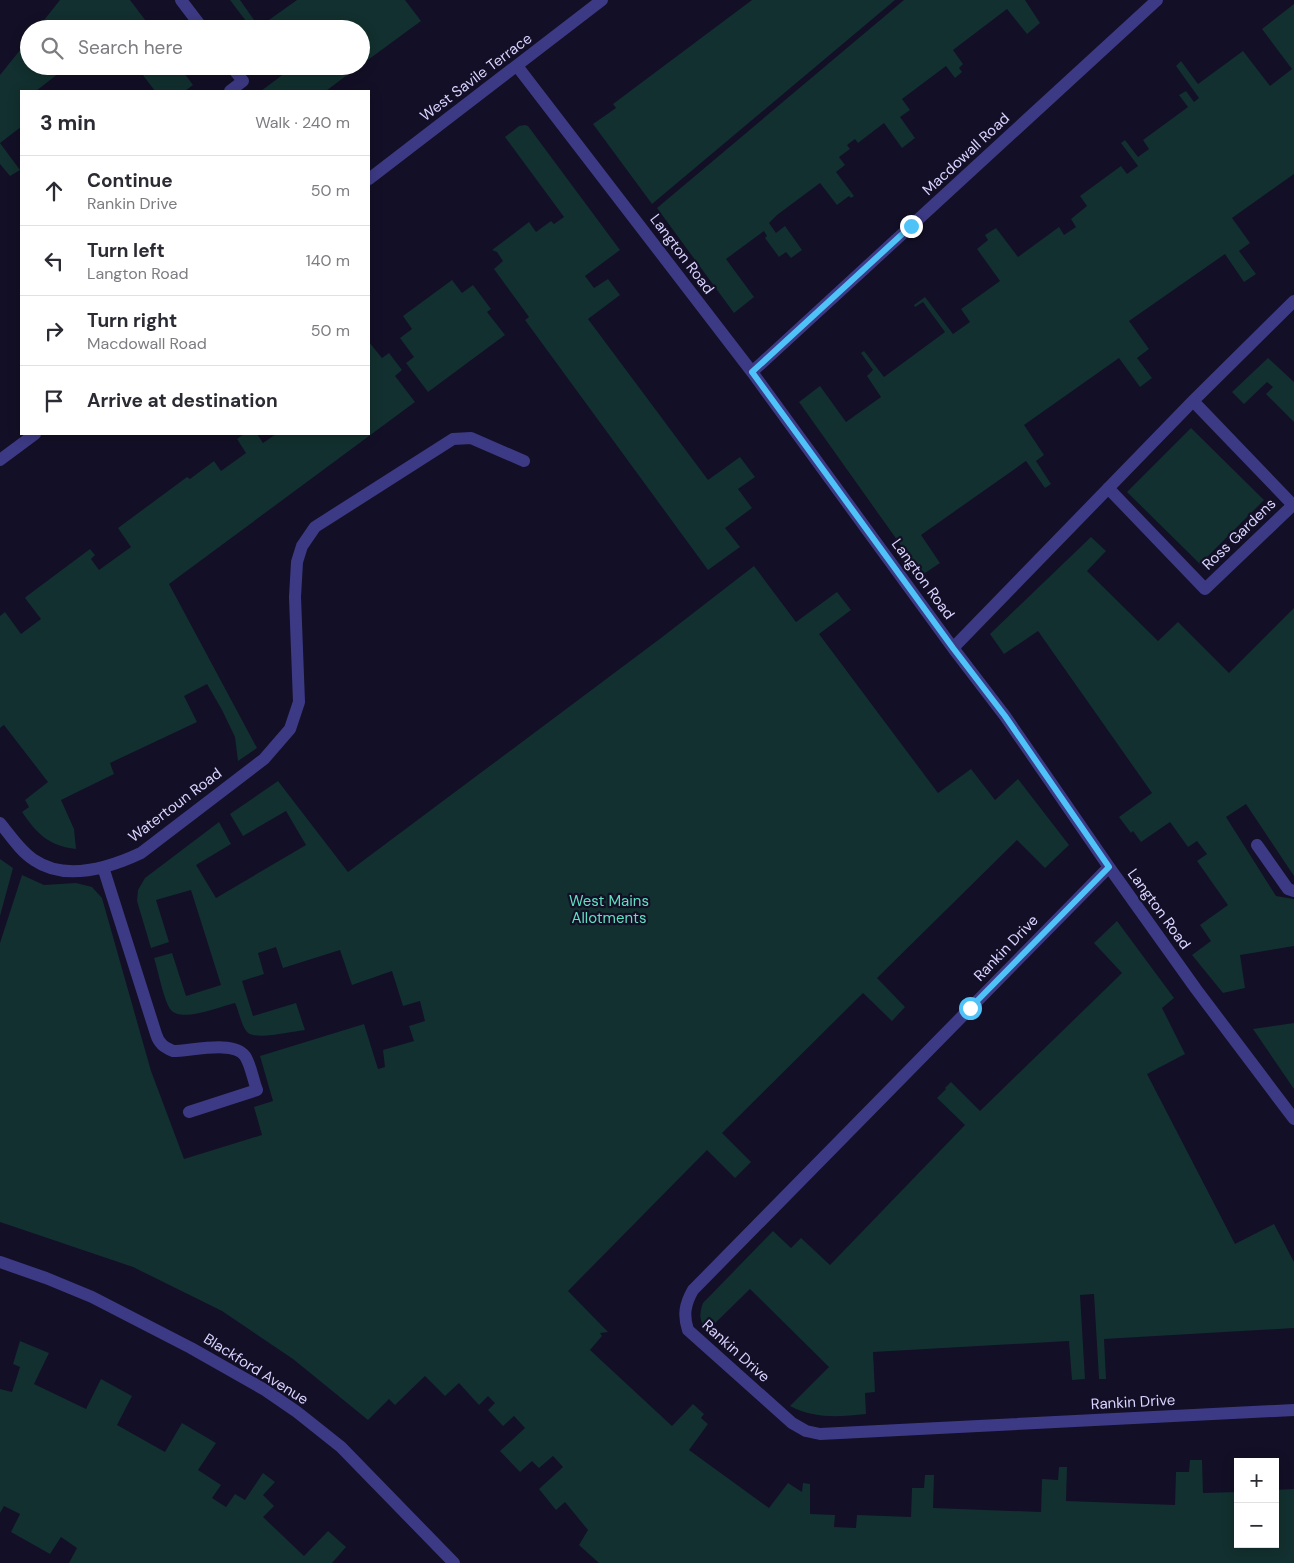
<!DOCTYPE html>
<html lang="en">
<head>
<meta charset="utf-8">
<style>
  body { margin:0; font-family:"DM Sans",sans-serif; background:#f2f2f3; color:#2b2b33 }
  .controls { position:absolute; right:15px; bottom:15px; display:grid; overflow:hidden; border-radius:0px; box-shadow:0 2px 12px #0003 }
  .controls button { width:45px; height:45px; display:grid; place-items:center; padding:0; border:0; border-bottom:1px solid #e1e1e2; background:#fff; color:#2b2b33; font:25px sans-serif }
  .stop { position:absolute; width:15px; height:15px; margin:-11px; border:4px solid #4fc3f7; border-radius:50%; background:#fff }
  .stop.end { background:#4fc3f7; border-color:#fff; box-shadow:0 1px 5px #0008 }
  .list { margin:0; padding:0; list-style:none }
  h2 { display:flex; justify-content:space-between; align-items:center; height:65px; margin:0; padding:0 20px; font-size:21px }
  h2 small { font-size:16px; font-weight:400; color:#7c7c81 }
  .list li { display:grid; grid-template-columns:32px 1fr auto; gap:15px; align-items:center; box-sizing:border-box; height:70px; padding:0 20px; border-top:1px solid #e1e1e2 }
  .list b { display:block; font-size:19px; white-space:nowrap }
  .list p { margin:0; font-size:16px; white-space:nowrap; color:#7c7c81 }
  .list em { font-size:16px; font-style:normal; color:#7c7c81 }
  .icon { flex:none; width:28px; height:28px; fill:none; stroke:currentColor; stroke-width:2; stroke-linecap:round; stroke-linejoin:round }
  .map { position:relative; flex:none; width:1294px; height:1563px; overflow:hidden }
  .search { position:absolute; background:#fff; box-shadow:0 2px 12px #0003; left:20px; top:20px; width:350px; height:55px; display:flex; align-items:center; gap:12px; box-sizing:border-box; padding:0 18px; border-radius:28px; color:#7c7c81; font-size:19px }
  .panel { position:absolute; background:#fff; box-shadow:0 2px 12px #0003; left:20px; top:90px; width:350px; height:345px; border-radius:0px }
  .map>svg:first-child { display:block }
  .green { fill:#12302f }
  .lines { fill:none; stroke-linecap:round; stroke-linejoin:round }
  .minor { stroke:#3d3a85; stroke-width:12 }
  .route { stroke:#4fc3f7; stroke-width:6 }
  .labels { text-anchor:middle; stroke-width:4.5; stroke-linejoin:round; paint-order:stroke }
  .street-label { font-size:15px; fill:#d9d4ff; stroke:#130f26 }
  .park-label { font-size:15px; fill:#5fe0c0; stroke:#130f26 }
</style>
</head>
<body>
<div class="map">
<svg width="1294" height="1563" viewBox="0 0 1294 1563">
  <rect width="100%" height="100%" fill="#130f26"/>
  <path class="green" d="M 60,0 L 130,0 L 152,29 L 37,29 Z
    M 230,0 L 240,0 L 259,27 L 297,0 L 405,0 L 421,21 L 361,65 L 361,29 L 252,29 Z
    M 752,0 L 895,0 L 652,204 L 593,124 L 616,108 L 613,104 Z
    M 904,0 L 1025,0 L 1040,23 L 1027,34 L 1007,9 L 953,50 L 963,64 L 959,68 L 962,72 L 955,78 L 946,66 L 902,99 L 910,110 L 900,117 L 915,138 L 902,148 L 884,123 L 858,143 L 855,139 L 847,145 L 850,149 L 839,157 L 845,165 L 836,172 L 854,196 L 851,198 L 849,196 L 837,205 L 820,183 L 777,215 L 769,223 L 776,233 L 785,226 L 802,250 L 791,258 L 786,252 L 779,257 L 765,238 L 767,236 L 764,231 L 726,259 L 754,297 L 734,313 L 657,208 Z
    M 1294,4 L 1294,174 L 1232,218 L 1250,243 L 1239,251 L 1256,274 L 1244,282 L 1225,254 L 1129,321 L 1149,349 L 1137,358 L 1152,378 L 1140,387 L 1119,358 L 1024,425 L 1044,455 L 1036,461 L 1051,484 L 1045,488 L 1026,461 L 921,535 L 940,563 L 922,575 L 799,402 L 820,386 L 846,422 L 881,397 L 867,376 L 873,370 L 861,353 L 864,351 L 884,377 L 945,332 L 923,302 L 915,307 L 914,305 L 925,297 L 953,334 L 970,322 L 961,309 L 1000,281 L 977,249 L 988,240 L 985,235 L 996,228 L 1018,257 L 1059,227 L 1064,235 L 1076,227 L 1071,219 L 1087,206 L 1080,196 L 1121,166 L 1127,174 L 1138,166 L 1121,143 L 1125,140 L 1138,157 L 1149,149 L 1143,140 L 1188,107 L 1179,95 L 1186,91 L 1194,102 L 1199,98 L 1176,66 L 1181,61 L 1198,84 L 1243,51 L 1270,86 L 1292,69 L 1262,29 Z
    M 29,39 L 29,66 L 68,66 L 36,91 L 21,91 L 21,127 L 0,143 L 20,170 L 10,176 L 0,164 L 0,75 Z
    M 136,66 L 179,66 L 193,85 L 185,91 L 155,91 Z
    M 280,66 L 359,66 L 326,91 L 261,91 L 285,73 Z
    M 525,125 L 528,126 L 620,250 L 585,276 L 594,288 L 608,279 L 620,295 L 588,319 L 708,480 L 740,457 L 755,477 L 738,489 L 752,508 L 725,528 L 740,547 L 708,570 L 525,320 L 529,317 L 494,269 L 503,261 L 497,252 L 492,250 L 529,222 L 536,232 L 551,221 L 554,224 L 564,217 L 505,137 L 519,126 Z
    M 452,280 L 462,293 L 473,285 L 491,309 L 487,312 L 505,335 L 428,392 L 406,363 L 414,357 L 400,338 L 412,329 L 403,316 Z
    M 369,342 L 382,358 L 389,353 L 402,370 L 395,376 L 415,402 L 169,584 L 257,748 L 238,761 L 235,737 L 222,710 L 207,684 L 184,696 L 197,722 L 110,763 L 114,774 L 61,800 L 74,829 L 76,849 C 49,846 37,834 22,812 L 29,807 L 25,800 L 48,782 L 4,725 L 0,728 L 0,616 L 5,612 L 21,634 L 41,619 L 25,598 L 27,596 L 90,549 L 95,555 L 91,559 L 99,570 L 131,547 L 118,528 L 187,477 L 190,479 L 214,461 L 221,471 L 246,453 L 237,439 L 244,434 L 257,434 L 263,443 L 276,434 L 369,434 Z
    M 1268,358 L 1294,382 L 1294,422 L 1266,394 L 1273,387 L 1267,382 L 1244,404 L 1232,392 Z
    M 1191,428 L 1264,500 L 1200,564 L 1127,492 Z
    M 1091,537 L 1106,551 L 1087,571 L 1158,641 L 1178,622 L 1229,673 L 1294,608 L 1294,876 L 1246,804 L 1226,817 L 1276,896 L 1294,899 L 1294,946 L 1240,955 L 1245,988 L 1223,993 L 1192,955 L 1211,941 L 1200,925 L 1228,905 L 1197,861 L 1207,854 L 1197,841 L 1188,847 L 1170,822 L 1141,842 L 1133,831 L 1131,833 L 1119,817 L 1152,793 L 1038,631 L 1004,654 L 990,634 Z
    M 754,566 L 796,622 L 837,592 L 851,610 L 819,634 L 938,793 L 971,769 L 995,800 L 1018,779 L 1069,845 L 1045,868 L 1017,840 L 877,978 L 905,1007 L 892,1021 L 863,993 L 722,1133 L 751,1162 L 735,1178 L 707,1150 L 568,1291 L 608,1332 L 600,1333 L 602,1336 L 590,1350 L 672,1426 L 693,1404 L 704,1414 L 701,1418 L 708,1424 L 689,1450 L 769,1508 L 788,1483 L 802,1492 L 803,1483 L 810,1484 L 810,1514 L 835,1515 L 834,1527 L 856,1528 L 857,1515 L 911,1517 L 912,1488 L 924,1488 L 925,1475 L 934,1475 L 933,1508 L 1041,1512 L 1042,1479 L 1058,1480 L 1059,1467 L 1067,1467 L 1066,1501 L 1175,1505 L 1176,1472 L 1189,1472 L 1190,1460 L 1202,1460 L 1203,1493 L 1238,1492 L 1238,1544 L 1275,1544 L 1275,1490 L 1294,1489 L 1294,1563 L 599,1563 L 579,1545 L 588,1530 L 565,1502 L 556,1510 L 539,1489 L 563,1467 L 553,1456 L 539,1468 L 532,1461 L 520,1472 L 500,1451 L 525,1428 L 514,1416 L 503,1426 L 488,1410 L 495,1403 L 488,1396 L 479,1405 L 459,1383 L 445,1396 L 425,1376 L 395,1405 L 389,1399 L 368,1420 L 293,1359 L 222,1311 L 133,1267 L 0,1222 L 0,943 L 22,875 L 44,885 L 76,883 L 92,887 L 102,898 L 151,1071 L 184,1159 L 262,1135 L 254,1107 L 273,1101 L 260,1056 L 364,1024 L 378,1069 L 385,1067 L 383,1050 L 414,1041 L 409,1026 L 425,1021 L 420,1001 L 403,1006 L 392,971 L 352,985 L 340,950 L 283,968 L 276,947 L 258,953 L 264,974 L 242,981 L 253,1016 L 296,1003 L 305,1030 C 294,1031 254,1041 247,1032 C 241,1025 239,1011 235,1003 C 221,1006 182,1023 171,1010 C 164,1002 158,970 154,958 L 172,953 L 186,996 L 221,985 L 191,890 L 156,900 L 169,942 L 151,948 L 137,901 L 138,890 L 145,878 L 219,822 L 231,844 L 196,865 L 216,898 L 306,845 L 286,811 L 243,836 L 230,814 L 278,781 L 348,872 L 661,638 Z
    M 0,859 L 13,868 L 0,916 Z
    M 1117,921 L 1174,998 L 1162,1008 L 1185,1054 L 1147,1074 L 1235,1244 L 1274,1224 L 1294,1262 L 1294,1328 L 1104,1339 L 1106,1379 L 1099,1379 L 1094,1294 L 1080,1295 L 1085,1379 L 1072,1380 L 1069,1341 L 873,1352 L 875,1392 L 865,1393 L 866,1414 C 839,1417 815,1419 790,1406 L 829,1367 L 750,1289 L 707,1331 C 699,1321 699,1314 703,1303 L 773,1231 L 791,1248 L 801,1238 L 830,1265 L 965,1125 L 937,1098 L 946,1089 L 945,1088 L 951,1082 L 980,1111 L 1122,973 L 1094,943 Z
    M 1294,1023 L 1294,1089 L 1253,1029 Z
    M 20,1341 L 49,1353 L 34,1384 L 86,1409 L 101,1379 L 132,1396 L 117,1425 L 165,1452 L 182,1423 L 216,1443 L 198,1470 L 221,1485 L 212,1498 L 226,1507 L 235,1494 L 245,1500 L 263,1473 L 275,1482 L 263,1495 L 274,1506 L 263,1517 L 304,1556 L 328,1531 L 346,1547 L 332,1563 L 69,1563 L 77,1548 L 61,1537 L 50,1554 L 11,1532 L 20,1514 L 4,1506 L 0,1513 L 0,1389 L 12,1392 L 20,1367 L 13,1364 Z"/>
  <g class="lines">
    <path class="minor" d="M 181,0 L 203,29
      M 517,66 L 752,372 L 953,648 L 1005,716 L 1109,867 L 1196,989 L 1294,1119
      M 230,91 L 243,81 L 231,66
      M 369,179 L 602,0
      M 752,372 L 1157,0
      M 0,460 L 35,434
      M 1108,488 L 1205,589 L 1293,505 L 1193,401
      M 953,648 L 1193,401 L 1294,301
      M 0,823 C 10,835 20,851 34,860 C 66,882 109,868 141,853 L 264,759 L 290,729 L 299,702 L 295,597 L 297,562 L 302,546 L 315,527 L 453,439 L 471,438 L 524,461
      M 1257,845 L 1288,889 L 1294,891
      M 103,867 L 156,1034 C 159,1044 164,1047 173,1051 C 191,1051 234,1040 245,1056 C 251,1065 253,1080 257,1090 L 189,1112
      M 1109,867 L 693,1290 C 685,1304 683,1315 688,1330 L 792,1423 L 806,1431 L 820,1434 L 1294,1410
      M 0,1262 L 46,1278 L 92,1297 L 191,1348 L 265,1390 L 297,1412 L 341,1447 L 454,1563"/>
  </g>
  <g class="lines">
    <path class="route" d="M 911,226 L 752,372 L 953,648 L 1005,716 L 1109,867 L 970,1008"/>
  </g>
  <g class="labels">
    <g class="street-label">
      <text transform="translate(476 77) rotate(-37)" y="5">West Savile Terrace</text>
      <text transform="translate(966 154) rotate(-43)" y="5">Macdowall Road</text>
      <text transform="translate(682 254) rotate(53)" y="5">Langton Road</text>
      <text transform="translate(1239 534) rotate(-44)" y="5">Ross Gardens</text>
      <text transform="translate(923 579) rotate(54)" y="5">Langton Road</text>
      <text transform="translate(175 805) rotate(-37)" y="5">Watertoun Road</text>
      <text transform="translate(1159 909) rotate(54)" y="5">Langton Road</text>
      <text transform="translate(1006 948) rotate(-46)" y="5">Rankin Drive</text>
      <text transform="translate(736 1351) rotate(42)" y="5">Rankin Drive</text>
      <text transform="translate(256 1369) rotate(32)" y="5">Blackford Avenue</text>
      <text transform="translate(1133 1402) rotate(-3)" y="5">Rankin Drive</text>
    </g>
    <g class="park-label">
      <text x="609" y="906">West Mains<tspan x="609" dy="17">Allotments</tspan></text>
    </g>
  </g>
</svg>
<div class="controls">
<button>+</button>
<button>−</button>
</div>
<div class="stop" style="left:970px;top:1008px"></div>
<div class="stop end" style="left:911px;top:226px"></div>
<div class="search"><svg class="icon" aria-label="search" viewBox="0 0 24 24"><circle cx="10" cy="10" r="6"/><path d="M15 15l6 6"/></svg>Search here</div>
<section class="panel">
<h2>3 min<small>Walk · 240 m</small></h2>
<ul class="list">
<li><svg class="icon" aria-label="ahead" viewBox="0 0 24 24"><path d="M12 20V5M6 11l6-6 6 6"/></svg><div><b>Continue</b><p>Rankin Drive</p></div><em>50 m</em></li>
<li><svg class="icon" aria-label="left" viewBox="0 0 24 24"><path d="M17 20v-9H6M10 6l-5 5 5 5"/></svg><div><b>Turn left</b><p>Langton Road</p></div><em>140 m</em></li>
<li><svg class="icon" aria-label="right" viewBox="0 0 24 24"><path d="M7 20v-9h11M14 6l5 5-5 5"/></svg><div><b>Turn right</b><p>Macdowall Road</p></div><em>50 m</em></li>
<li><svg class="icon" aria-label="arrive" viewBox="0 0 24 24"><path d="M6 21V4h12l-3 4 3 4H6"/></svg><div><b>Arrive at destination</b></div></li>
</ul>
</section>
</div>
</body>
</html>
